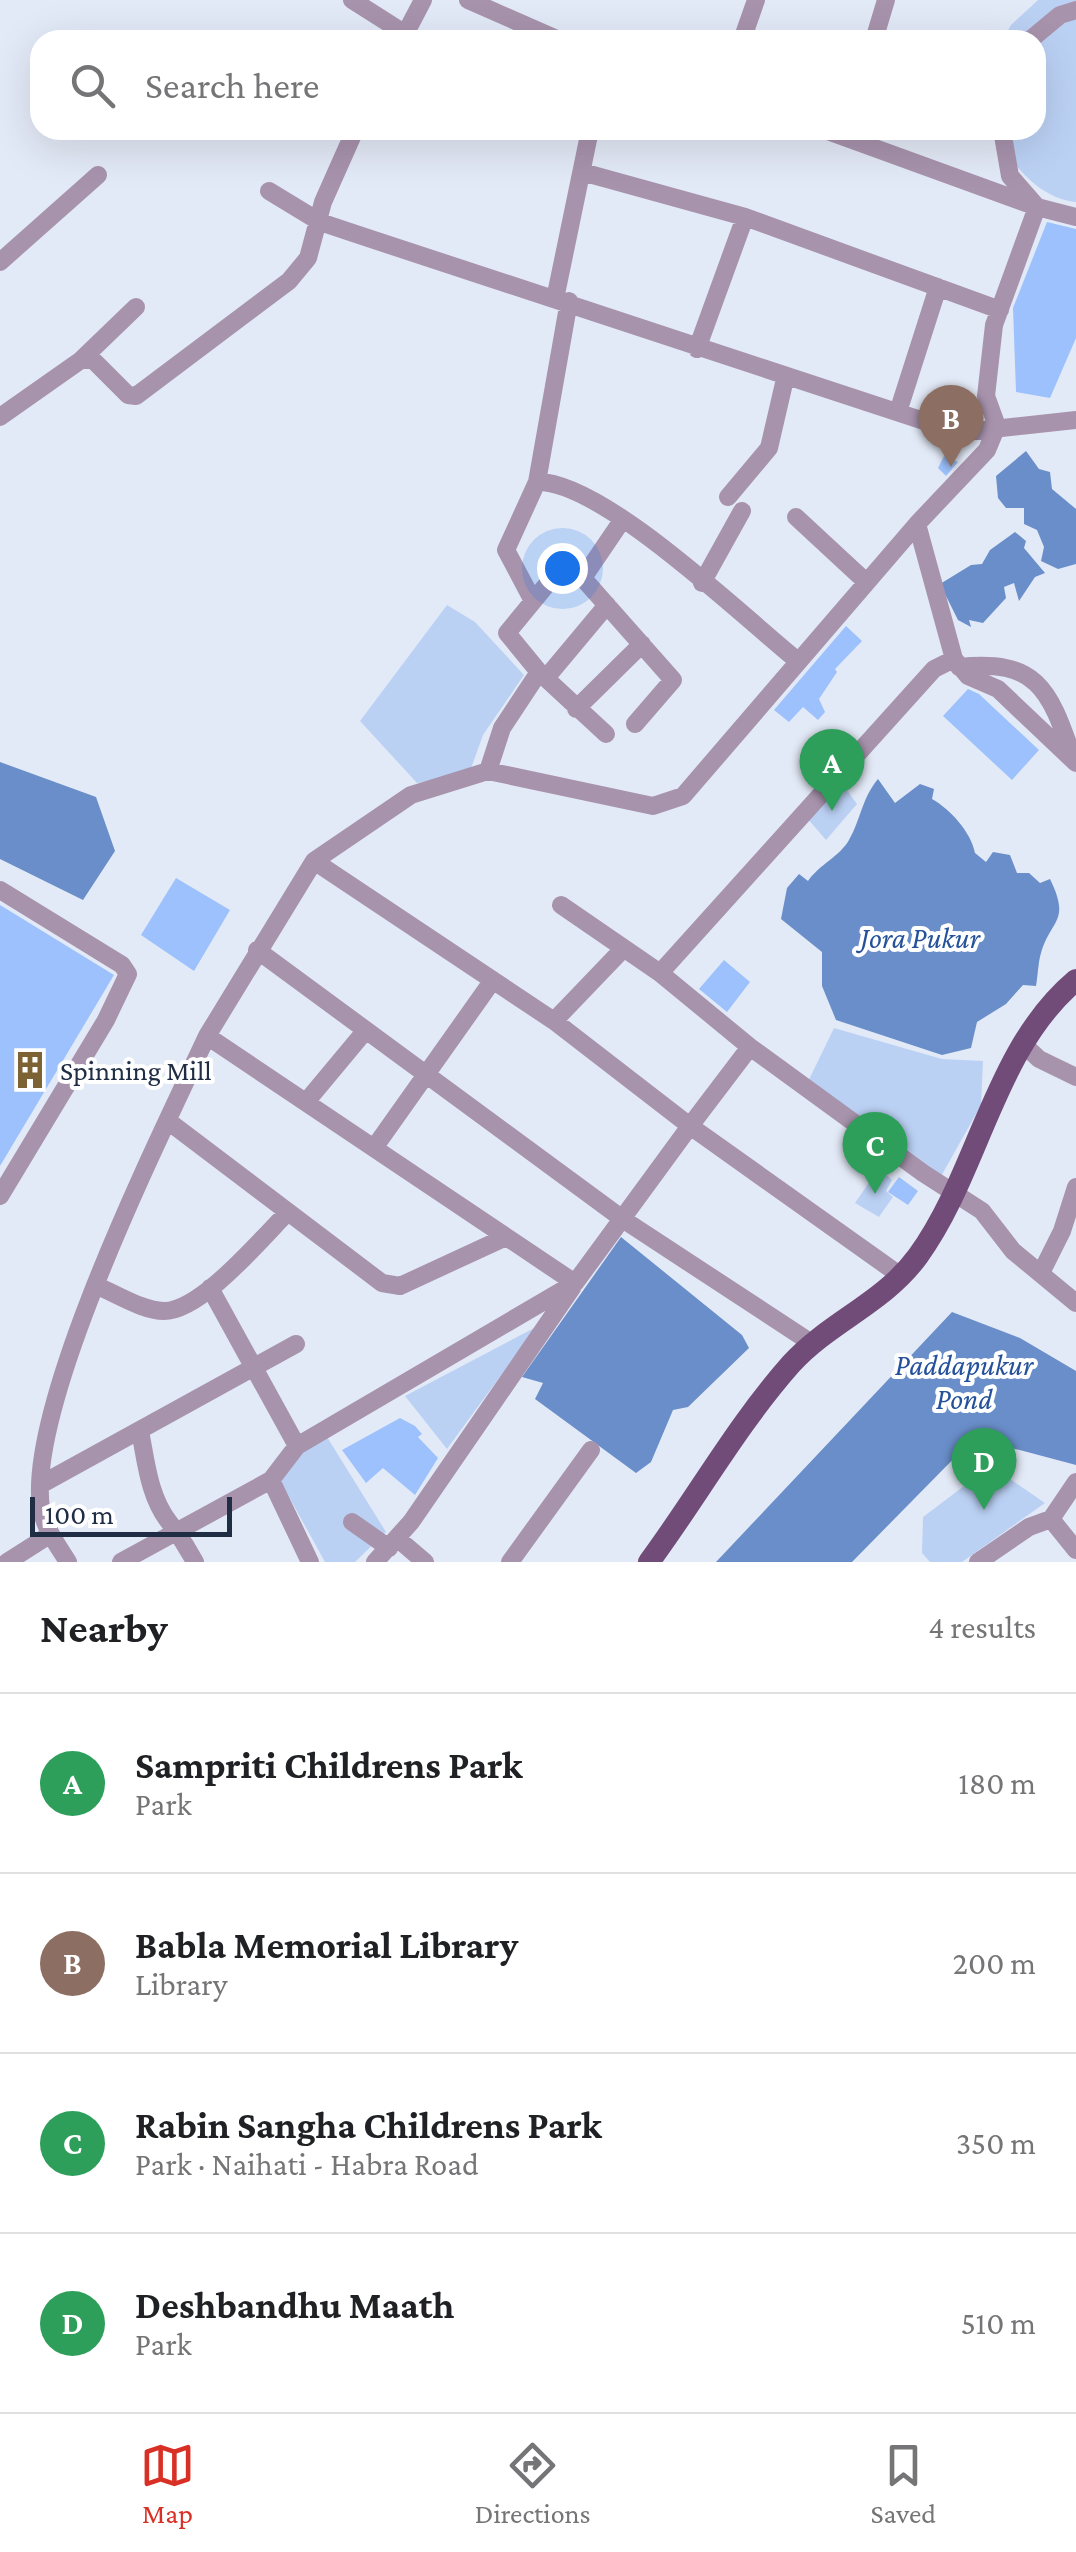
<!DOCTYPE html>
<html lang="en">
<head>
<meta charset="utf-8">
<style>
  body { margin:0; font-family:"Crimson Pro",serif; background:#f2f2f2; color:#202124 }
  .scale { position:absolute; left:30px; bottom:25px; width:202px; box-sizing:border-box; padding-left:10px; border:5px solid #202e45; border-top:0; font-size:28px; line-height:35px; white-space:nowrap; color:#202e45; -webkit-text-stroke:8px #fff; paint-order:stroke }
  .you { position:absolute; left:562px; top:568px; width:35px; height:35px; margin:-25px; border:8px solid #fff; border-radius:50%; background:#1a73e8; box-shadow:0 0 0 15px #1a73e833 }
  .badge { display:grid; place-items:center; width:65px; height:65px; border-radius:50%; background:#d93025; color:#fff; font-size:32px; font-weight:700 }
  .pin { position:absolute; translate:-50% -82px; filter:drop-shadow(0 2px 5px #0008) }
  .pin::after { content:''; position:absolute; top:52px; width:35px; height:30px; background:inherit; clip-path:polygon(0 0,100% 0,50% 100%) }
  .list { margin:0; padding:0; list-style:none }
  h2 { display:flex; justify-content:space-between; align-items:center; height:130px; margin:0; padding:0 40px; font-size:42px }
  h2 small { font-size:32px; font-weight:400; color:#757577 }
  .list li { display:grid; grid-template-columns:65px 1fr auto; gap:30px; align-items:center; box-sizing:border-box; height:180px; padding:0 40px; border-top:2px solid #e0e0e0 }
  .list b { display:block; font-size:38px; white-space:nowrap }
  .list p { margin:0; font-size:32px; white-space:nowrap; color:#757577 }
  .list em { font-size:32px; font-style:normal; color:#757577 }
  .icon { flex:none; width:55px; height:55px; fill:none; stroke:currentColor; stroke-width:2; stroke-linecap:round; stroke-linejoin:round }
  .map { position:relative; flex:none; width:1076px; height:1562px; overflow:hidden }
  .search { position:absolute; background:#fff; box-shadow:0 10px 40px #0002; left:30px; right:30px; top:30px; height:110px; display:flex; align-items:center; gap:25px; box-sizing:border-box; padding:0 35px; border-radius:30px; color:#757577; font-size:38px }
  .sheet { height:850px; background:#fff }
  nav { display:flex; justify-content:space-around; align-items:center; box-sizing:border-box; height:140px; border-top:2px solid #e0e0e0; background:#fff; font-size:28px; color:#757577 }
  nav a { display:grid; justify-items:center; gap:5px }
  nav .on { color:#d93025 }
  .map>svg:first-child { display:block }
  .green { fill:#bbd1f4 }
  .water { fill:#698ec9 }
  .building { fill:#9cc1fc }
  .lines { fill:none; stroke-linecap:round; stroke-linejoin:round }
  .minor { stroke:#a893ad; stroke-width:18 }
  .major { stroke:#714c79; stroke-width:22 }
  .labels { text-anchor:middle; stroke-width:8; stroke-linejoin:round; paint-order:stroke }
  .poi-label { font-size:28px; fill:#202e45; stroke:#fff; text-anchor:start }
  .water-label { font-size:30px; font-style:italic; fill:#24519a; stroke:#fff }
</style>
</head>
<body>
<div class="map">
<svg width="1076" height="1562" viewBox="0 0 1076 1562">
  <rect width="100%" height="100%" fill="#e3eaf7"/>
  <path class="green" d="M 1038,0 L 1076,0 L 1076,202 C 1036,197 1011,163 994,130 L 1036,130 L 1036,40 L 1003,40 L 1011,25 Z
    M 447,605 L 475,622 L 524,675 L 483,735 L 469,774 L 417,783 L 360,721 Z
    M 841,782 L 857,804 L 826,840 L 807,818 Z
    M 834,1028 L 942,1059 L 983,1061 L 981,1105 L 939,1180 L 802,1094 Z
    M 879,1168 L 892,1180 L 886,1191 L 893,1197 L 879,1217 L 855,1203 Z
    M 536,1327 L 447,1449 L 405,1396 Z
    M 327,1437 L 386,1532 L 355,1562 L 325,1562 L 272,1466 Z
    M 1000,1472 L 1045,1503 L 962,1562 L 930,1562 L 922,1553 L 923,1517 L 968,1483 Z"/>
  <path class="water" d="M 1026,451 L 1039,469 L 1050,472 L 1052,489 L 1076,509 L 1076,564 L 1058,569 L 1041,561 L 1044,547 L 1037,530 L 1024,524 L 1024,508 L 1006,508 L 998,498 L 996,476 Z
    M 1015,532 L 1026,541 L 1024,548 L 1045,573 L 1035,577 L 1019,601 L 1014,583 L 1004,587 L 1006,598 L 983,623 L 969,620 L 971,627 L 958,620 L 940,584 L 971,565 L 982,564 L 990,550 Z
    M 0,762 L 96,797 L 115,851 L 83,900 L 0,859 Z
    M 878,779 L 895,803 L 920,784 L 934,789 L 932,799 C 950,809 971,832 975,853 L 986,862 L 993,852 L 1010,855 L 1017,873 L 1029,873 L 1040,883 L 1050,879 C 1071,922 1051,919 1041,953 C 1038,963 1038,975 1036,986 L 1023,985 L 1006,1004 L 977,1022 L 971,1048 L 942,1055 L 836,1020 L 822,986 L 822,952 L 781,919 L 787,888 L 799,874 L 808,881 C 819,865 840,856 849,840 C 861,819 862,798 878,779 Z
    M 621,1237 L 742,1335 L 749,1348 L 688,1407 L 673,1410 L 651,1462 L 636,1473 L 535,1399 L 543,1383 L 522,1377 Z
    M 952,1312 L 1020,1338 L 1076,1371 L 1076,1465 L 974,1438 L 852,1562 L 716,1562 Z"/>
  <path class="building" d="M 1047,222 L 1076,229 L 1076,338 L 1050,398 L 1016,392 L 1013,308 Z
    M 944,456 L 958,462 L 946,476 L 938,468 Z
    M 846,626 L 862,641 L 835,669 L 837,672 L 819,699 L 825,712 L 818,720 L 803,707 L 789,722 L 774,710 Z
    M 968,689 L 979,694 L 1039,750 L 1012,780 L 943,716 Z
    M 176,878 L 230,910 L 194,971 L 141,935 Z
    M 0,905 L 114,975 L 0,1166 Z
    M 724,960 L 750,982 L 727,1012 L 699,989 Z
    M 899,1177 L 918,1191 L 908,1205 L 888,1192 Z
    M 400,1418 L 415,1426 L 422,1434 L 418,1437 L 438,1458 L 415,1495 L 383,1468 L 366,1483 L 342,1450 Z"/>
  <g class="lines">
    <path class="minor" d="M 352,0 L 415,40
      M 468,0 L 559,40
      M 402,40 L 423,0
      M 742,40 L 756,0
      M 874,40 L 886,0
      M 1030,40 L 1060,15 L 1076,10
      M 825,130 L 1037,207 L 1076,217
      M 1002,130 L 1010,176 L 1037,207 L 994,325 L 986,396 L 997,426 L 987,450 L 917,524 L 954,659 L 968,676 L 998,689 L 1076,763
      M 582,172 L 745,217 L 1000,310
      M 269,191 L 320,222 L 365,237 L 933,424 L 965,432 L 1076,420
      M 0,262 L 98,175
      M 555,299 L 590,130
      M 697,349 L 745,217
      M 81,360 L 136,307
      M 898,412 L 938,287
      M 0,417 L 81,360 L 93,360 L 128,395 L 136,396 L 289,281 L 308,258 L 323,202 L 355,130
      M 537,482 L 569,301
      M 728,497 L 769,448 L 785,379
      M 796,517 L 864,580
      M 581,576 L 673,680 L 635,724
      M 702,583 L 742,511
      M 533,601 L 506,550 L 537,482 C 602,480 744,618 798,661
      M 959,667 C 1036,659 1049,688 1072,755
      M 546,678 L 607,605
      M 576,709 L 642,644
      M 606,734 L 539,672 L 507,633 L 558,571 L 569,569 L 585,575 L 623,519
      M 488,771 L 502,728 L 539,672
      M 314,861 L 554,1021 L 690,1126 L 575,1283 L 207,1036 Z
      M 314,861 L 411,795 L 488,771 L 653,806 L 683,796 L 917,524
      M 0,890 L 122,965 L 128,974 L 106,1020 L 0,1196
      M 561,905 L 660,973 L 750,1047 L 923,1173 L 982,1211 L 1013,1251 L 1076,1303
      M 257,950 L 624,1220 L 813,1344
      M 660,973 L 934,669 L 954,659
      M 554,1021 L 624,948
      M 1023,1044 L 1039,1059 L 1076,1077
      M 750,1047 L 690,1126 L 901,1276
      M 306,1102 L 366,1030
      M 168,1121 L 382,1283 L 400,1286 L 506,1237
      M 374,1148 L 493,980
      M 1041,1273 L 1062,1231 L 1076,1187
      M 97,1286 C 117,1294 143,1311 164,1311 C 201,1311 261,1239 287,1213
      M 210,1288 L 297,1446
      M 140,1431 C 146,1461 149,1497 169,1522 C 179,1535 187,1547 195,1562
      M 271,1480 L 310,1562
      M 1076,1482 L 1051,1519 L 1076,1550
      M 40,1485 L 296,1344
      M 352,1522 L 389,1548
      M 398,1539 L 425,1562
      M 7,1562 L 51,1534
      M 68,1562 C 58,1546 44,1527 41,1508 C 26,1405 160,1137 207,1036
      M 121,1562 L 271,1480 L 297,1446 L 575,1283
      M 375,1562 L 411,1522 L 572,1288
      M 510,1562 L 591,1450
      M 978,1562 L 1029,1527 L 1051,1519"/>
    <path class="major" d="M 649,1562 C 697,1497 737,1425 791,1364 C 829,1322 884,1303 918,1256 C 980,1170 993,1050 1076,980"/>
  </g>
  <defs>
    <g id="building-bare" transform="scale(3)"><path d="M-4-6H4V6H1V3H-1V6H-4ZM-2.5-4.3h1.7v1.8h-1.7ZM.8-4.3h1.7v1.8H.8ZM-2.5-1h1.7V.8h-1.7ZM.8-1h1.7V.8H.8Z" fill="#7d6234" stroke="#fff" stroke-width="2.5" paint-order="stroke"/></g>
  </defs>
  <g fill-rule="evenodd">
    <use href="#building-bare" x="30" y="1070"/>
  </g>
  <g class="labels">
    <g class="poi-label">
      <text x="60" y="1080">Spinning Mill</text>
    </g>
    <g class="water-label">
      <text x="920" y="948">Jora Pukur</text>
      <text x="964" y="1375">Paddapukur<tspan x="964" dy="34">Pond</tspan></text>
    </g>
  </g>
</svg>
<div class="scale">100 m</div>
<div class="you"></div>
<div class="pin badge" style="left:832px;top:811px;background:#2e9e5b">A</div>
<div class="pin badge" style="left:951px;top:467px;background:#8d6e63">B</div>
<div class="pin badge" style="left:875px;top:1194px;background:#2e9e5b">C</div>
<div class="pin badge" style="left:984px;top:1510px;background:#2e9e5b">D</div>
<div class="search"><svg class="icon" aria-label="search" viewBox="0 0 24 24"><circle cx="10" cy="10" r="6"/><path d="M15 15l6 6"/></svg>Search here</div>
</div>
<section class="sheet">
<h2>Nearby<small>4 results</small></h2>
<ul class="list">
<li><span class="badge" style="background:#2e9e5b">A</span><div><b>Sampriti Childrens Park</b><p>Park</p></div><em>180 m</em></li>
<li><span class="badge" style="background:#8d6e63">B</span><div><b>Babla Memorial Library</b><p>Library</p></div><em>200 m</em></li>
<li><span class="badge" style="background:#2e9e5b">C</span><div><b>Rabin Sangha Childrens Park</b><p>Park · Naihati - Habra Road</p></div><em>350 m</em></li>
<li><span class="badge" style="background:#2e9e5b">D</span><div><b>Deshbandhu Maath</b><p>Park</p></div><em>510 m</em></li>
</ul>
</section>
<nav>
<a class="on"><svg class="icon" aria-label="map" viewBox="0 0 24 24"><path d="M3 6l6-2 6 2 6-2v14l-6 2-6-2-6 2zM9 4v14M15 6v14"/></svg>Map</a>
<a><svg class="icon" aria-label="directions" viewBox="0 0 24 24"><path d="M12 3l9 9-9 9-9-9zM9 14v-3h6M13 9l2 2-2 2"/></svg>Directions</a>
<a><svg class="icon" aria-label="saved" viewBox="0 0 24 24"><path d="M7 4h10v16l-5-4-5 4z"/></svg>Saved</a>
</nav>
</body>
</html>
